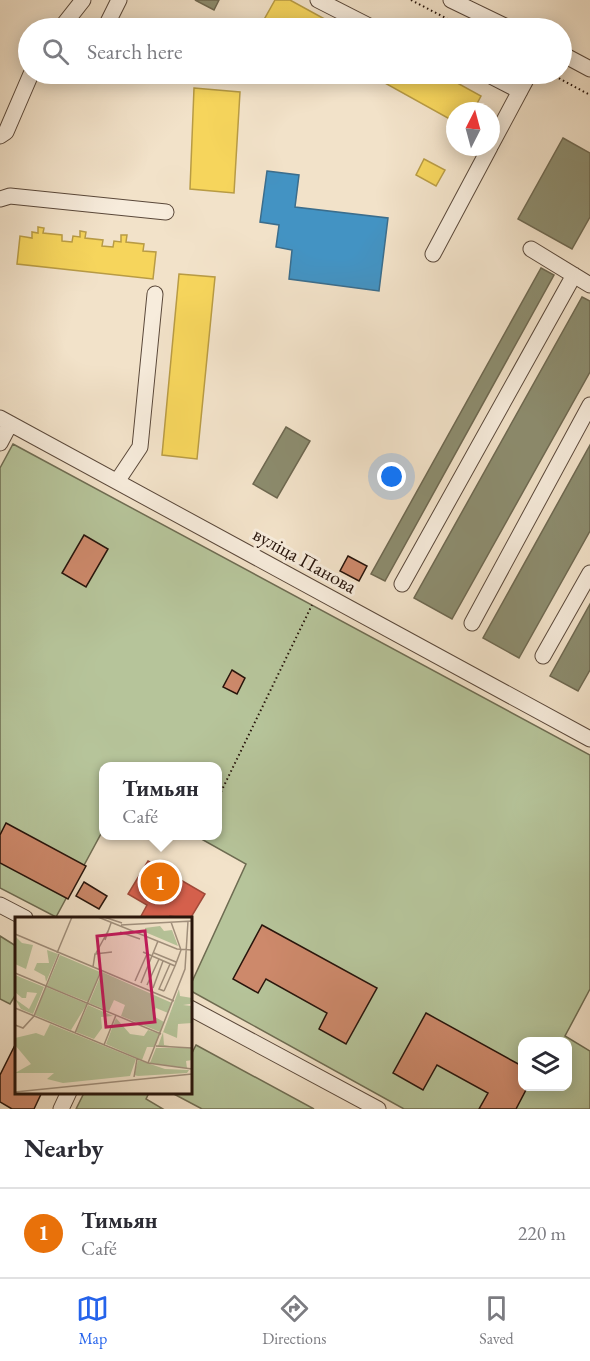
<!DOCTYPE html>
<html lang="en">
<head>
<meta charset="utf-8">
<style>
  body { margin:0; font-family:"EB Garamond",serif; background:#f2f2f3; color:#2b2b33 }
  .controls { position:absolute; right:18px; bottom:18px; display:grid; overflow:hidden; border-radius:12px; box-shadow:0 3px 15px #0003 }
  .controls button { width:54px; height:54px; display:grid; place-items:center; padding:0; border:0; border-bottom:2px solid #e1e1e2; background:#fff; color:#2b2b33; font:30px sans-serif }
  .compass { position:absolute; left:446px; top:102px; width:54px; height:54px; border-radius:50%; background:#fff; box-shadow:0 3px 15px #0003; rotate:6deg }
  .you { position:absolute; left:392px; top:477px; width:21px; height:21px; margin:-15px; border:4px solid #fff; border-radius:50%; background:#1a73e8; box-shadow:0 0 0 9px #1a73e833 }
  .badge { display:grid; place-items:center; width:39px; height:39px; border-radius:50%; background:#2563eb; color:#fff; font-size:20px; font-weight:700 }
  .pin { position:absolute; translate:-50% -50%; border:3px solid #fff; box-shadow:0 2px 6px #0006 }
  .popup { position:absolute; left:99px; top:762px; width:123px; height:78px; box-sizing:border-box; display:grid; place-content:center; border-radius:12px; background:#fff; filter:drop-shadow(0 2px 4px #0005); font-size:20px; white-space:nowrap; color:#7c7c81 }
  .popup b { font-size:22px; color:#2b2b33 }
  .popup::after { content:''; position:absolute; left:50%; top:100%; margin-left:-12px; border:12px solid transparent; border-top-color:#fff }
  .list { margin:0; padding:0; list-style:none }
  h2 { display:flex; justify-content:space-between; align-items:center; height:78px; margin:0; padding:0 24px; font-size:26px }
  h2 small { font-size:20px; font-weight:400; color:#7c7c81 }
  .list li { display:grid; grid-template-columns:39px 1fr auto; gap:18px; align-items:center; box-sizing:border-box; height:90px; padding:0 24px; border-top:2px solid #e1e1e2 }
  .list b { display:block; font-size:22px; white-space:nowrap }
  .list p { margin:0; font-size:20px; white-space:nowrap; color:#7c7c81 }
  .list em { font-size:20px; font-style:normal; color:#7c7c81 }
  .icon { flex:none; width:33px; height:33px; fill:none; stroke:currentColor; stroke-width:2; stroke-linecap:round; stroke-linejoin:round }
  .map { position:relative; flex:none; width:590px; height:1109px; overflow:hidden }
  .search { position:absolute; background:#fff; box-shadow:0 3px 15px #0003; left:18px; right:18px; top:18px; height:66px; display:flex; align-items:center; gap:15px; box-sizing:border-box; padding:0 21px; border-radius:33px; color:#7c7c81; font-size:22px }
  .sheet { height:168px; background:#fff }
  nav { display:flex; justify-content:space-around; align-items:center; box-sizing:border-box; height:84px; border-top:2px solid #e1e1e2; background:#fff; font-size:16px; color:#7c7c81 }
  nav a { display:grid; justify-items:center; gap:3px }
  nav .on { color:#2563eb }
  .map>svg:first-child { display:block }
  .green { fill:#b6c49a; stroke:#6e6c52; stroke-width:1.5; fill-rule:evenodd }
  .homes { fill:#f6d55c; stroke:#b89b44; stroke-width:1.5 }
  .shops { fill:#d6604d; stroke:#a24939; stroke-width:1.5 }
  .schools { fill:#4393c3; stroke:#3b6d8c; stroke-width:1.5 }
  .industry { fill:#8c8c6e; stroke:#6e6850; stroke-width:1.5 }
  .building { fill:#cd896b; stroke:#27140b; stroke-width:1.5 }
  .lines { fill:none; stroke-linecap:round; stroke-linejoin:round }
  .minor-casing { stroke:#5a483a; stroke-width:17 }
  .path { stroke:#27140b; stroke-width:2; stroke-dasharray:1.5 3; stroke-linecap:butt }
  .minor { stroke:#f7ecdc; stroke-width:15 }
  .labels { text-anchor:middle; stroke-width:6; stroke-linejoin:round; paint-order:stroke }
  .street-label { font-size:20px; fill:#27140b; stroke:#f7ecdc }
  .inset-road { fill:none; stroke:#a1907d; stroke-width:1.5 }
  .view { fill:#c2185b; fill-opacity:0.15; stroke:#c2185b; stroke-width:3 }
  .inset-edge { fill:none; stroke:#27140b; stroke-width:3 }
</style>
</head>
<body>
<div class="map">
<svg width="590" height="1109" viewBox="0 0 590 1109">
  <rect width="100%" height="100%" fill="#f2e2c9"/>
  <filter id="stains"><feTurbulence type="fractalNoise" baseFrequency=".00333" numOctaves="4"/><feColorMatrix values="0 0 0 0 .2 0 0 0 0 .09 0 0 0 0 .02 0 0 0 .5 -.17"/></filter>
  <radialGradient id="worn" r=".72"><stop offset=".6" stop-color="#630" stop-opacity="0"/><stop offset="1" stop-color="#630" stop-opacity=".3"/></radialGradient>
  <path class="green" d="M 13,444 L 590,755 L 590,989 L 565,1036 L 590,1051 L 590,1109 L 404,1109 L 191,991 L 191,984 L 246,864 L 196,836 L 217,836 L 217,766 L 103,766 L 103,830 L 56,917 L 0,888 L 0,468 ZM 522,1042 L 568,1042 L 568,1086 L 522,1086 Z
    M 0,936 L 16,946 L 16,994 L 10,1004 L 0,999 Z
    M 196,1045 L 314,1109 L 202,1109 L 172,1093 L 190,1092 L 191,1055 Z
    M 84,1093 L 149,1093 L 146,1099 L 163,1109 L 76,1109 Z"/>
  <path class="homes" d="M 275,0 L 290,0 L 341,28 L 268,28 L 261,25 Z
    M 387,74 L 441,74 L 481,96 L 473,111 L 455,111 L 455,122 L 383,82 Z
    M 194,88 L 240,92 L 234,193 L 190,189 Z
    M 424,159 L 445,170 L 436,186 L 416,175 Z
    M 38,227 L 44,228 L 43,233 L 62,235 L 62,241 L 72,242 L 73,236 L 80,237 L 80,231 L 86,232 L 85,238 L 103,240 L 102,246 L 113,247 L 114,241 L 121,242 L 121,235 L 127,235 L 126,242 L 144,244 L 143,251 L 156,252 L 153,279 L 17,264 L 20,236 L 32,238 L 32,232 L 38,233 Z
    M 179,274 L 215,277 L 197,459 L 162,455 Z"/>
  <path class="shops" d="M 148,861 L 205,894 L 190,919 L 170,916 L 168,918 L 140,918 L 147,905 L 128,894 Z"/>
  <path class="schools" d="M 267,171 L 299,175 L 295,207 L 388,218 L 379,291 L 289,279 L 292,250 L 276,247 L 279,225 L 260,222 Z"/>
  <path class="industry" d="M 195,0 L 219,0 L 214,10 Z
    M 563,138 L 590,153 L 590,217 L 572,249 L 518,219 Z
    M 541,268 L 554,275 L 385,581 L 371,574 Z
    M 582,297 L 590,301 L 590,372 L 452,619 L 414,598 Z
    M 286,427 L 310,441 L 277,498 L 253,484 Z
    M 590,445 L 590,531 L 519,658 L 483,638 Z
    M 590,604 L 590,670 L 578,691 L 550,676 Z"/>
  <path class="building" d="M 84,535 L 108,549 L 86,587 L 62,573 Z
    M 348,556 L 367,566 L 359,581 L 340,571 Z
    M 232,670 L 245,678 L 237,694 L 223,687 Z
    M 6,823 L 86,866 L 68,899 L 0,863 L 0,835 Z
    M 84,882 L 107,896 L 99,909 L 76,896 Z
    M 262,925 L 377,988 L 346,1044 L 319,1029 L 327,1013 L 266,979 L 258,993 L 233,979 Z
    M 426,1013 L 522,1066 L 522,1086 L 528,1086 L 516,1109 L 479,1109 L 488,1093 L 437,1065 L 423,1090 L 393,1073 Z
    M 16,1043 L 16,1092 L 42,1092 L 34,1109 L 12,1109 L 0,1102 L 0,1075 Z"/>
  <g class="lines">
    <g class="minor-casing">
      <path id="minor" d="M 318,0 L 373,28
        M 451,0 L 509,28
        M 61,28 L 83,0
        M 105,28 L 119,0
        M 562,54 L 590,69
        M 487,74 L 520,91
        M 0,136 L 6,132 L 31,74
        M 491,145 L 529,74
        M 0,199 L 10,196 L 166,212
        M 531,249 L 590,285
        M 433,254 L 490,147
        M 0,418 L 590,739
        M 0,443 L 10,424
        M 118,480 L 140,447 L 155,294
        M 402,584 L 574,275
        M 472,623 L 590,405
        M 543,656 L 590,573
        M 0,905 L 25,918
        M 190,1008 L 378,1109
        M 61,1109 L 69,1092"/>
    </g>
    <path class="path" d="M 411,0 L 465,28
      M 551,74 L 590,95
      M 217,800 L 312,605"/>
    <use href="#minor" class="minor"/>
  </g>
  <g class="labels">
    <g class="street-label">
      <text transform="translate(305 560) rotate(29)" y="7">вуліца Панова</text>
    </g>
  </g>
  <g transform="translate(15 917)">
    <rect width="177" height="177" fill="#f2e2c9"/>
    <path d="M 145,9 L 149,14 L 157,13 L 163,29 L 130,15 L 130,11 ZM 0,19 L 7,26 L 18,28 L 11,52 L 0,47 ZM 32,33 L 43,37 L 31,65 L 30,59 L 19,53 L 22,46 L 34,46 ZM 45,38 L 85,55 L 73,85 L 32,69 ZM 87,55 L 157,86 L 153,96 L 141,91 L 138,99 L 149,105 L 145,115 L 106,99 L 110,88 L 99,83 L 94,94 L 74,86 ZM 0,58 L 29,70 L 18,97 L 6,92 L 0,82 L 14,92 L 22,76 L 12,75 L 11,81 L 7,81 L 0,75 ZM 31,70 L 72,87 L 56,113 L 20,98 ZM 164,72 L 165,79 L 177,81 L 175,87 L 168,88 L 177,89 L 177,106 L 163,107 L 162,121 L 148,115 L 149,128 L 161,130 L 143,129 ZM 73,88 L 98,99 L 86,100 L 87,111 L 79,122 L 61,115 ZM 101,101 L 115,117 L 129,119 L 133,113 L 145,117 L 139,130 L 132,130 L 127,143 L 91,127 ZM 35,107 L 121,142 L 115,159 L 48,166 L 32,162 L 39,156 L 0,156 L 16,147 L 0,128 L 0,121 L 21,116 L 29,119 ZM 141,131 L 177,131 L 177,143 L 171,144 L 172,151 L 135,146 ZM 123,143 L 150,152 L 174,153 L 172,156 L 123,159 L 119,158 Z" fill="#b6c49a"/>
    <path class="inset-road" d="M 83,0 L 162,32 L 177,33M 89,0 L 107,6M 156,5 L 166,33 L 160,49M 106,8 L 177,4M 105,15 L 125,22M 0,17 L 159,84M 90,23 L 96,6M 128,35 L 160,49 L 149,74M 42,36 L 57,0M 81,36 L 93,14M 139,36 L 161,45M 78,50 L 80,37 L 97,35M 0,56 L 146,117M 120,64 L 132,37M 126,66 L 143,24M 132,68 L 144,42M 138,71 L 148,44M 149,74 L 144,72 L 155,47M 0,91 L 133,146 L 177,152M 0,108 L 8,111 L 19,99 L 44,37M 60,116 L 86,54M 89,128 L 101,98M 141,129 L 177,131M 133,146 L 170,52 L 173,4M 119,160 L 122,142M 0,175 L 177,157"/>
    <path class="view" d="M 130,14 L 140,105 L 91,110 L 82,19 Z"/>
    <rect width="177" height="177" class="inset-edge"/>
  </g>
  <rect width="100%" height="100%" filter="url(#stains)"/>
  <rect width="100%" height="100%" fill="url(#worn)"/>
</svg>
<div class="controls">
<button><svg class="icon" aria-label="layers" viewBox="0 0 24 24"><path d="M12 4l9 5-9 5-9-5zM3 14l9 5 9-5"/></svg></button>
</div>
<svg class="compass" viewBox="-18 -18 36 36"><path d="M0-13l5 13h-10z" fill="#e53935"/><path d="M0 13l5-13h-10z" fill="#7c7c81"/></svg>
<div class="you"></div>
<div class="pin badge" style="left:160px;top:882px;background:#e8710a">1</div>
<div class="popup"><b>Тимьян</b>Café</div>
<div class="search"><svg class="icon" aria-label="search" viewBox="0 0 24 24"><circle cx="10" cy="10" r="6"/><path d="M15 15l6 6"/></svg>Search here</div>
</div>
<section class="sheet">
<h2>Nearby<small></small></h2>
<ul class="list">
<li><span class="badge" style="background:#e8710a">1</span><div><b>Тимьян</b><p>Café</p></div><em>220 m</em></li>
</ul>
</section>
<nav>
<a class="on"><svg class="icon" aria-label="map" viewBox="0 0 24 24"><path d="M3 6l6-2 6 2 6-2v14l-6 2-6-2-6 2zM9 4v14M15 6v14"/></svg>Map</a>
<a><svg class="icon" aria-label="directions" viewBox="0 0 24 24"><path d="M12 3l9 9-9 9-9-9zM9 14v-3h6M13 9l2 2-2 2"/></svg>Directions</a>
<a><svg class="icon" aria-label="saved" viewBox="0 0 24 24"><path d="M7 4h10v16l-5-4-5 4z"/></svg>Saved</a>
</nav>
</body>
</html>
